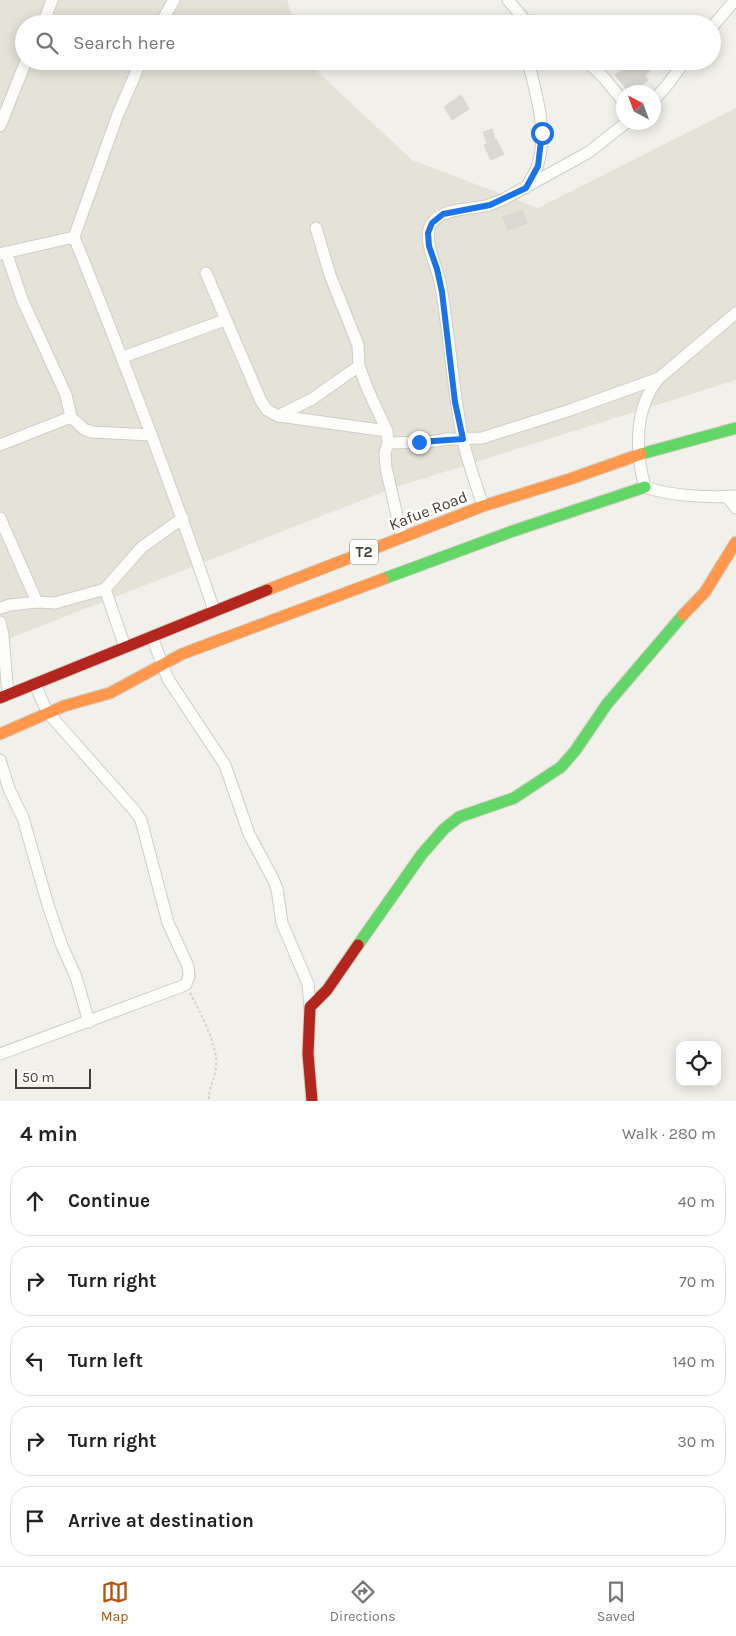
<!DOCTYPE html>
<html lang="en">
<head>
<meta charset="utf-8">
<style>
  body { margin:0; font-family:Karla,sans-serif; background:#f2f2f2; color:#222 }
  .controls { position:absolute; right:15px; bottom:15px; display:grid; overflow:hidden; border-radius:10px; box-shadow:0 2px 12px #0003 }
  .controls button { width:45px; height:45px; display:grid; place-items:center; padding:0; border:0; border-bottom:1px solid #e0e0e0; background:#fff; color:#222; font:25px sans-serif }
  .compass { position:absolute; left:616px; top:85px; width:45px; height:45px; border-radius:50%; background:#fff; box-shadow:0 2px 12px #0003; rotate:319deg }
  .scale { position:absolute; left:15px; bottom:12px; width:76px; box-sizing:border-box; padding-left:5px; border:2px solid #474135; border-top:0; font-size:14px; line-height:18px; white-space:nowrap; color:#474135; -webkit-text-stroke:4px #fff; paint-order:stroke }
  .stop { position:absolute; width:15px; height:15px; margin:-11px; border:4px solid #1a73e8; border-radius:50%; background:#fff }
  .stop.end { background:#1a73e8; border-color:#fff; box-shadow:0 1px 5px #0008 }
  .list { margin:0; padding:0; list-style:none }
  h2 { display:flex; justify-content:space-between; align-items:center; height:65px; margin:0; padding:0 20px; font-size:21px }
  h2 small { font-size:16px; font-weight:400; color:#767676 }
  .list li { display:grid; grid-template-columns:32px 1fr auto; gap:15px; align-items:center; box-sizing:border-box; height:70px; margin:0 10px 10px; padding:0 10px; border:1px solid #e0e0e0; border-radius:20px }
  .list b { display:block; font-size:19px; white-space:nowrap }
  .list em { font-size:16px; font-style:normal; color:#767676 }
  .icon { flex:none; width:28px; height:28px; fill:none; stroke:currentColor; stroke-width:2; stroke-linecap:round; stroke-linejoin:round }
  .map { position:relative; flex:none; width:736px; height:1101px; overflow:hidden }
  .search { position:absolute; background:#fff; box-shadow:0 2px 12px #0003; left:15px; right:15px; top:15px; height:55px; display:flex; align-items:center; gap:12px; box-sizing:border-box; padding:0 18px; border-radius:28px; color:#767676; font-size:19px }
  .sheet { height:465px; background:#fff }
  nav { display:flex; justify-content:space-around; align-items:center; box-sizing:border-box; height:70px; border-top:1px solid #e0e0e0; background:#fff; font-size:14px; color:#767676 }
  nav a { display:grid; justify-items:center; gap:2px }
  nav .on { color:#b45309 }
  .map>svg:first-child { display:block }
  .residential { fill:#e5e2d7 }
  .building { fill:#dad8d2; stroke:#d9d7d0 }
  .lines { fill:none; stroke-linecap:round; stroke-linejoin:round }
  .street-casing { stroke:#cfcdc7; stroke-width:13 }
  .fast-casing { stroke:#d1cdc1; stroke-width:13 }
  .slow-casing { stroke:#d1cdc1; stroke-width:13 }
  .jam-casing { stroke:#d1cdc1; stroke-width:13 }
  .path { stroke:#d1d0ca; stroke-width:2; stroke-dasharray:2.5 2.5; stroke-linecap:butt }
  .street { stroke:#fdfdfc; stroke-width:11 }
  .fast { stroke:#63d668; stroke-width:11 }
  .slow { stroke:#ff974d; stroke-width:11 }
  .jam { stroke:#b3261e; stroke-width:11 }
  .route { stroke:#1a73e8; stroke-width:6 }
  .labels { text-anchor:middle; stroke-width:5; stroke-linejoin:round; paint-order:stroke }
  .shield { fill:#fff; stroke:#7e7a72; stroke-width:1 }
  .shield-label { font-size:15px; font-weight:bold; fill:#474135 }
  .street-label { font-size:16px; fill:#474135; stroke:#fff }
</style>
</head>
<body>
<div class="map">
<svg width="736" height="1101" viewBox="0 0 736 1101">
  <rect width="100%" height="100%" fill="#f1f0ea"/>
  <path class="residential" d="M 0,0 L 287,0 L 294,24 L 24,24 L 24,61 L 306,61 L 412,160 L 538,208 L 736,108 L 736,380 L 393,488 L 0,642 Z"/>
  <path class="building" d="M 633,61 L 660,61 L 645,76 L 648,80 L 633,92 L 629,92 L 615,75 Z
    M 461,95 L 469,109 L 452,120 L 444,107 Z
    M 492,129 L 495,140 L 496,139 L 504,154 L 491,160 L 484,145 L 487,144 L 483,132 Z
    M 522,210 L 527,223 L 508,230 L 503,217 Z"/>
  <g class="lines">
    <g class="street-casing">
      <path id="street" d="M 508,0 L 528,24
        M 43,24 L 52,0
        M 160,24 L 174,0
        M 712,27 L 735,0
        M 141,61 L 118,114 L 74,237 C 124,360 171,484 214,610
        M 587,61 L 604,78 L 624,102
        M 654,99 L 665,88 L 685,61
        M 0,126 L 26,61
        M 526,188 C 530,180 536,172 538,164 C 548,130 536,94 528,61
        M 316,228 L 330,275 L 358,345 L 359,366 L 368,390 L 387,431 L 388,443 L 385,453 L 386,468 L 402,537
        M 0,254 L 74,237
        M 206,273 L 261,401 L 267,410 L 278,416 L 312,399 L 359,366
        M 736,313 L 659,378 C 634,408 635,451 645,487 C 670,496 710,498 736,496
        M 123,357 L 225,320
        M 279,416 L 387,431
        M 71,417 L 84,429 L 92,432 L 151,435
        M 388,443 L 429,442 L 448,439 L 482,438 L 570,410 L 659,378
        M 0,445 L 71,417 L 66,395 L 22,299 L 6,252
        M 727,497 L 736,508
        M 483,506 C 476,484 468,463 463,440 C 452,388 450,334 440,282 C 437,266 421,237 432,223 C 444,207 472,210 489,205 C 494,203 499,201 504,199 L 589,152 L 627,122
        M 0,518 L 37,602
        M 105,589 L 142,547 L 183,518
        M 0,608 L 10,605 L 37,602 L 55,603 L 105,589 L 125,647
        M 0,622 L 3,635 L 8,695
        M 152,637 L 168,679 L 225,765 L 249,834 L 273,879 L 277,889 L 282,923 L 308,984 L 310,1007
        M 0,760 L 9,789 L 23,818 L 48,905 L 62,946 L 76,977 L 89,1022
        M 0,1054 L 180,987 L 186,984 L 189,976 L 188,966 L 168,923 L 141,820 L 134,810 L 50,715 L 44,705 L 35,684"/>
    </g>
    <g class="fast-casing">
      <path id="fast" d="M 641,454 L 736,428
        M 383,579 L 513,531 L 645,487
        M 358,945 L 422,854 L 444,829 L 459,817 L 514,798 L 561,767 L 575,751 L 607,704 L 683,615"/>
    </g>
    <g class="slow-casing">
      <path id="slow" d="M 267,590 L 483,506 L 570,479 L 641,454
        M 683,615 L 705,592 L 736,542
        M 0,734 L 64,706 L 110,693 L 182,654 L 383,579"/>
    </g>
    <g class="jam-casing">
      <path id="jam" d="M 0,698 L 267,590
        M 312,1101 L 308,1054 L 310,1007 L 327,990 L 358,945"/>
    </g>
    <path class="path" d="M 190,993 C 199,1010 219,1047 216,1067 C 215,1080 208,1087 209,1101"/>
    <use href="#street" class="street"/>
    <use href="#fast" class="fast"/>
    <use href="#slow" class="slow"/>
    <use href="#jam" class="jam"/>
  </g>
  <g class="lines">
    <path class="route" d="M 419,442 L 463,439 L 455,402 L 442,292 L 437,269 L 429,246 L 428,233 L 432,223 L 443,214 L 490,205 L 526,188 L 538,166 L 542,133"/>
  </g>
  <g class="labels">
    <rect class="shield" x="350" y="539.5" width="28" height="25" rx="4"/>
    <g class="shield-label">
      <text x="364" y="557">T2</text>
    </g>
    <g class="street-label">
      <text transform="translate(428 510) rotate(-21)" y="6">Kafue Road</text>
    </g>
  </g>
</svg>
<div class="controls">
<button><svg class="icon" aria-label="locate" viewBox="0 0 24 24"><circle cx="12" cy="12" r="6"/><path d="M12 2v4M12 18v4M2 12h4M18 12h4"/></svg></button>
</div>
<svg class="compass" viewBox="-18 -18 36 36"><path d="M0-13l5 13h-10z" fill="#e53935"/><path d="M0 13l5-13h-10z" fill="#767676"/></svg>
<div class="scale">50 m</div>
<div class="stop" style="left:542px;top:133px"></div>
<div class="stop end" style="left:419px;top:442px"></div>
<div class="search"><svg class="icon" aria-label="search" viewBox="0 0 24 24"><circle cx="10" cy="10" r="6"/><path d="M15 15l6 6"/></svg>Search here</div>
</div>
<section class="sheet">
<h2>4 min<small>Walk · 280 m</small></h2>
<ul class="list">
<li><svg class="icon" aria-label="ahead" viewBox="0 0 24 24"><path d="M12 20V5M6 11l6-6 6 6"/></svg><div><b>Continue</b></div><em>40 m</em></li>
<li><svg class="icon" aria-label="right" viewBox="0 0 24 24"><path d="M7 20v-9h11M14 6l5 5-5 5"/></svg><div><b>Turn right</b></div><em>70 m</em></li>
<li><svg class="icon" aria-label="left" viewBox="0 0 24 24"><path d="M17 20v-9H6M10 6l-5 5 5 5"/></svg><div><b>Turn left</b></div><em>140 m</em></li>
<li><svg class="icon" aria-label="right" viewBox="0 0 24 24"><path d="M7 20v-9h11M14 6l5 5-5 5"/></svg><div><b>Turn right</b></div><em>30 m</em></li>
<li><svg class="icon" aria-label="arrive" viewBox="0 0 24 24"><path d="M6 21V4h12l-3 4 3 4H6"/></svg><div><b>Arrive at destination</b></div></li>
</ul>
</section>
<nav>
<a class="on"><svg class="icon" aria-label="map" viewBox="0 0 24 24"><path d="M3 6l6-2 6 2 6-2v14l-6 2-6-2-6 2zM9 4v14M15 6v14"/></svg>Map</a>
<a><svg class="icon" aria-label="directions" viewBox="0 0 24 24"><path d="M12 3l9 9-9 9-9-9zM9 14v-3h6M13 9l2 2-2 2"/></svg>Directions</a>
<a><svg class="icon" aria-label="saved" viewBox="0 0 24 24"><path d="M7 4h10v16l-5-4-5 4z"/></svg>Saved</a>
</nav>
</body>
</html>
